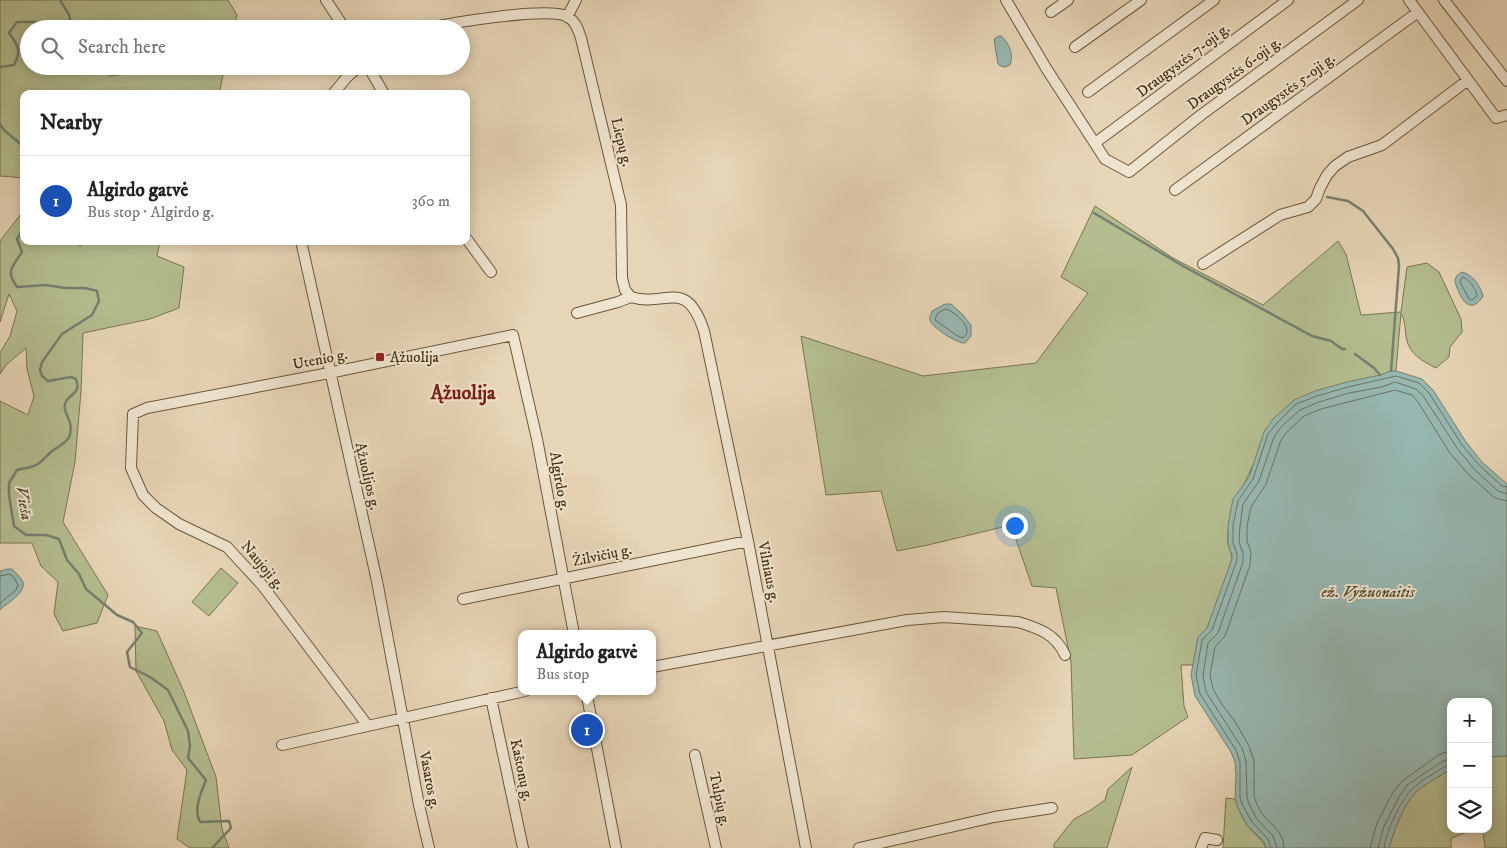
<!DOCTYPE html>
<html lang="en">
<head>
<meta charset="utf-8">
<style>
  body { margin:0; font-family:"IM FELL DW Pica",serif; background:#f6f6f6; color:#222 }
  .controls { position:absolute; right:15px; bottom:15px; display:grid; overflow:hidden; border-radius:10px; box-shadow:0 2px 12px #0003 }
  .controls button { width:45px; height:45px; display:grid; place-items:center; padding:0; border:0; border-bottom:1px solid #e0e0e0; background:#fff; color:#222; font:25px sans-serif }
  .you { position:absolute; left:1014px; top:525px; width:18px; height:18px; margin:-12px; border:4px solid #fff; border-radius:50%; background:#1a73e8; box-shadow:0 0 0 8px #1a73e833 }
  .badge { display:grid; place-items:center; width:32px; height:32px; border-radius:50%; background:#8f2418; color:#fff; font-size:16px; font-weight:700 }
  .pin { position:absolute; translate:-50% -50%; border:2px solid #fff; box-shadow:0 1px 5px #0006 }
  .popup { position:absolute; left:518px; top:630px; width:138px; height:65px; box-sizing:border-box; display:grid; place-content:center; border-radius:10px; background:#fff; filter:drop-shadow(0 1px 4px #0005); font-size:16px; white-space:nowrap; color:#767676 }
  .popup b { font-size:19px; color:#222 }
  .popup::after { content:''; position:absolute; left:50%; top:100%; margin-left:-10px; border:10px solid transparent; border-top-color:#fff }
  .list { margin:0; padding:0; list-style:none }
  h2 { display:flex; justify-content:space-between; align-items:center; height:65px; margin:0; padding:0 20px; font-size:21px }
  h2 small { font-size:16px; font-weight:400; color:#767676 }
  .list li { display:grid; grid-template-columns:32px 1fr auto; gap:15px; align-items:center; box-sizing:border-box; height:90px; padding:0 20px; border-top:1px solid #e0e0e0 }
  .list b { display:block; font-size:19px; white-space:nowrap }
  .list p { margin:0; font-size:16px; white-space:nowrap; color:#767676 }
  .list em { font-size:16px; font-style:normal; color:#767676 }
  .icon { flex:none; width:28px; height:28px; fill:none; stroke:currentColor; stroke-width:2; stroke-linecap:round; stroke-linejoin:round }
  .map { position:relative; flex:none; width:1507px; height:848px; overflow:hidden }
  .search { position:absolute; background:#fff; box-shadow:0 2px 12px #0003; left:20px; top:20px; width:450px; height:55px; display:flex; align-items:center; gap:12px; box-sizing:border-box; padding:0 18px; border-radius:28px; color:#767676; font-size:19px }
  .panel { position:absolute; background:#fff; box-shadow:0 2px 12px #0003; left:20px; top:90px; width:450px; height:155px; border-radius:10px }
  .map>svg:first-child { display:block }
  .green { fill:#b4bd8f; stroke:#7b754e }
  .water { fill:#97b8b2; stroke:#758070 }
  .lines { fill:none; stroke-linecap:round; stroke-linejoin:round }
  .shore { stroke:#6c7260; stroke-width:1 }
  .stream { stroke:#758070; stroke-width:2.5 }
  .minor-casing { stroke:#6b5738; stroke-width:12 }
  .minor { stroke:#efe4d0; stroke-width:10 }
  .poi-dot { fill:#8f2418; stroke:#efe4d0; stroke-width:2 }
  .labels { text-anchor:middle; stroke-width:4; stroke-linejoin:round; paint-order:stroke }
  .street-label { font-size:15px; fill:#422d0d; stroke:#efe4d0 }
  .poi-label { font-size:15px; fill:#422d0d; stroke:#efe4d0; text-anchor:start }
  .water-label { font-size:16px; font-style:italic; fill:#53492e; stroke:#efe4d0 }
  .district-label { font-size:20px; font-weight:bold; fill:#7a1f14; stroke:#efe4d0 }
</style>
</head>
<body>
<div class="map">
<svg width="1507" height="848" viewBox="0 0 1507 848">
  <rect width="100%" height="100%" fill="#e7d5b7"/>
  <filter id="stains"><feTurbulence type="fractalNoise" baseFrequency=".004" numOctaves="4"/><feColorMatrix values="0 0 0 0 .2 0 0 0 0 .09 0 0 0 0 .02 0 0 0 .5 -.17"/></filter>
  <radialGradient id="worn" r=".72"><stop offset=".6" stop-color="#630" stop-opacity="0"/><stop offset="1" stop-color="#630" stop-opacity=".3"/></radialGradient>
  <path class="green" d="M 0,0 L 228,0 L 237,15 L 233,29 L 29,29 L 29,66 L 225,66 L 219,94 L 24,94 L 24,178 L 0,176 Z
    M 1095,206 L 1173,258 L 1263,305 L 1338,241 L 1346,254 L 1361,315 L 1401,312 L 1407,267 L 1427,263 L 1439,272 L 1461,319 L 1462,332 L 1450,347 L 1449,357 L 1436,368 C 1422,361 1409,354 1406,337 C 1405,328 1405,321 1401,313 L 1396,371 L 1380,375 L 1256,458 C 1248,478 1233,502 1229,524 C 1228,529 1227,538 1228,544 C 1229,549 1232,553 1232,559 L 1207,629 L 1198,637 L 1193,665 L 1181,665 L 1184,706 L 1188,717 L 1132,755 L 1074,759 L 1071,662 L 1056,588 L 1032,586 L 1011,525 L 928,545 L 897,551 L 881,491 L 826,495 L 801,336 L 923,376 L 1036,363 L 1088,293 L 1061,277 Z
    M 24,210 L 24,241 L 160,241 L 157,256 L 184,267 L 179,308 L 150,319 L 83,333 L 81,391 L 75,462 L 63,522 L 108,595 L 97,623 L 63,631 L 54,614 L 58,582 L 41,566 L 32,543 L 0,543 L 0,401 L 28,415 L 34,396 L 27,369 L 26,348 L 6,365 L 0,374 L 0,353 L 10,336 L 17,311 L 9,294 L 0,322 L 0,241 Z
    M 221,568 L 238,583 L 209,616 L 192,602 Z
    M 135,626 L 157,631 L 184,692 L 216,777 L 222,829 L 229,848 L 190,848 L 177,839 L 187,770 L 172,750 L 164,721 L 136,671 Z
    M 1493,756 L 1507,756 L 1507,848 L 1485,848 L 1483,832 C 1472,830 1461,833 1451,839 L 1451,848 L 1389,848 C 1394,831 1403,804 1417,791 C 1427,783 1440,776 1451,769 L 1451,829 L 1488,829 L 1488,757 Z
    M 1132,767 L 1107,848 L 1054,848 L 1054,844 L 1074,819 L 1091,810 L 1105,800 L 1108,789 Z
    M 1226,798 L 1235,799 C 1238,808 1242,818 1248,826 C 1254,834 1262,839 1266,848 L 1223,848 Z"/>
  <path class="water" d="M 999,36 L 1001,36 C 1009,43 1014,54 1010,65 L 1005,67 L 1001,66 L 998,64 L 994,39 Z
    M 105,66 L 125,66 L 125,71 L 120,75 L 109,76 L 105,70 Z
    M 1462,272 C 1473,275 1480,285 1483,296 C 1473,313 1463,304 1458,290 C 1457,289 1455,282 1455,282 C 1455,277 1458,274 1462,272 Z
    M 945,304 L 951,304 L 963,315 L 971,325 L 971,336 L 965,343 C 958,344 935,329 931,322 C 928,318 931,315 932,311 Z
    M 1391,371 L 1396,371 L 1422,379 L 1433,390 L 1466,442 L 1482,462 L 1507,484 L 1507,756 L 1488,757 L 1488,702 L 1451,702 L 1451,769 C 1440,776 1427,783 1417,791 C 1403,804 1394,831 1389,848 L 1266,848 L 1264,842 L 1247,825 L 1238,808 L 1235,799 L 1236,775 L 1235,762 L 1231,752 L 1195,696 L 1191,675 L 1198,637 L 1207,628 L 1232,559 L 1232,555 L 1228,544 L 1228,525 L 1233,499 L 1249,477 L 1264,432 L 1273,419 L 1294,400 L 1315,391 L 1347,382 L 1380,375 Z
    M 7,569 L 12,569 C 15,572 21,577 23,582 C 26,593 7,603 0,610 L 0,571 Z"/>
  <g class="lines">
    <path class="shore" d="M 1463,277 C 1470,281 1476,288 1477,296 L 1472,300 L 1469,299 L 1460,282 Z
      M 946,309 C 953,311 966,322 967,330 C 967,334 966,335 963,338 L 956,335 L 935,320 L 937,314 Z
      M 0,576 L 10,574 L 15,579 L 18,585 L 16,590 L 0,603
      M 1271,848 L 1268,839 L 1252,822 L 1243,806 L 1240,798 L 1240,762 L 1236,750 L 1200,694 L 1196,675 L 1202,640 L 1212,630 L 1237,560 L 1237,554 L 1233,543 L 1233,525 L 1238,501 L 1253,479 L 1268,434 L 1277,423 L 1296,404 L 1317,396 L 1348,387 L 1396,376 L 1419,383 L 1429,393 L 1462,445 L 1479,465 L 1502,486 L 1507,487
      M 1277,848 L 1273,836 L 1257,819 L 1249,804 L 1247,797 L 1246,761 L 1242,748 L 1206,692 L 1203,676 L 1208,643 L 1218,633 L 1243,562 L 1243,553 L 1239,542 L 1240,526 L 1243,504 L 1259,481 L 1274,437 L 1281,427 L 1300,410 L 1319,402 L 1349,393 L 1382,387 L 1395,382 L 1416,389 L 1424,397 L 1457,448 L 1474,469 L 1498,491 L 1507,494
      M 1284,848 C 1284,832 1272,826 1263,815 C 1259,809 1256,803 1254,796 L 1254,761 L 1249,746 L 1236,723 L 1221,703 L 1213,689 L 1210,675 L 1215,647 L 1225,636 L 1250,565 L 1251,552 L 1247,541 L 1247,526 L 1251,507 L 1266,484 L 1281,440 L 1287,432 L 1304,416 L 1321,409 L 1395,390 L 1412,395 L 1418,402 L 1450,453 L 1468,474 L 1495,498 L 1507,501
      M 1370,848 L 1377,823 L 1392,794 L 1402,781 L 1440,754 L 1451,751
      M 1378,848 L 1384,826 L 1399,797 L 1407,785 L 1443,761 L 1451,759
      M 1384,848 C 1386,831 1401,800 1413,788 C 1423,779 1435,773 1446,766 L 1451,765"/>
    <path class="stream" d="M 0,67 L 14,65 C 22,50 18,46 9,33 L 17,22 L 35,22 L 51,27 L 63,28 L 71,22 L 69,15 L 60,0
      M 0,124 L 4,130 L 24,147
      M 1327,197 L 1348,201 L 1363,211 L 1393,249 L 1398,258 L 1399,266 L 1391,371
      M 1094,213 L 1183,266 L 1312,336 L 1331,341 L 1342,349 L 1345,349
      M 24,228 L 17,239 L 22,252 C 13,266 5,271 17,287 L 46,285 L 65,288 L 85,288 L 97,291 L 99,301 L 92,315 L 62,334 L 42,362 L 40,370 L 42,376 L 48,381 L 71,377 L 76,379 C 82,395 68,393 65,404 C 63,411 69,417 70,423 C 74,441 62,443 51,452 C 46,456 42,462 36,465 C 31,468 23,468 17,470 L 9,483 L 9,495 L 14,526 L 26,535 L 46,535 L 59,539 L 67,560 L 79,574 L 86,589 L 117,615 L 133,622 L 142,633 L 127,652 L 130,667 L 150,677 L 168,690 L 188,731 L 190,746 L 188,758 L 206,780 C 201,793 193,809 200,822 L 229,821 L 231,828 L 212,848
      M 73,241 L 80,245 L 84,241
      M 1355,354 L 1374,368 L 1380,375"/>
    <g class="minor-casing">
      <path id="minor" d="M 326,0 L 345,29
        M 1006,0 L 1046,68 L 1105,159 L 1129,172 L 1201,115 L 1358,0
        M 1409,0 L 1496,118 L 1507,115
        M 1444,0 L 1507,81
        M 1051,12 L 1068,0
        M 567,17 L 576,0
        M 424,29 C 450,23 545,7 566,16 C 575,20 578,29 581,38 L 621,205 L 622,278 L 625,290 L 631,297
        M 1075,47 L 1141,0
        M 368,66 L 384,94
        M 1088,92 L 1214,0
        M 333,94 L 347,77 L 360,66
        M 1095,143 L 1288,0
        M 1175,190 L 1418,12
        M 466,238 L 491,272
        M 301,241 L 377,581 L 419,805 L 429,848
        M 1203,264 L 1280,215 L 1308,207 L 1316,199 L 1320,188 L 1327,175 L 1335,166 L 1348,157 L 1382,145 L 1468,80
        M 577,313 L 618,302 L 631,297 C 666,308 686,276 704,331 L 748,541 L 806,848
        M 463,599 L 748,541
        M 652,667 L 907,620 L 944,617 L 1018,622 C 1038,628 1056,634 1065,655
        M 586,691 L 616,848
        M 491,698 L 523,848
        M 368,726 L 262,585 L 227,547 L 179,524 L 156,508 L 143,495 L 131,468 L 133,414 L 147,408 L 329,373 L 513,335 L 537,439 L 574,634
        M 282,745 L 525,691
        M 695,755 L 716,848
        M 859,848 L 994,817 L 1052,808
        M 1201,848 L 1205,838 L 1217,840"/>
    </g>
    <use href="#minor" class="minor"/>
  </g>
  <rect class="poi-dot" x="375" y="352" width="10" height="10" rx="2.5"/>
  <g class="labels">
    <g class="street-label">
      <text transform="translate(1183 60) rotate(-37)" y="5">Draugystės 7-oji g.</text>
      <text transform="translate(1234 73) rotate(-36)" y="5">Draugystės 6-oji g.</text>
      <text transform="translate(1288 89) rotate(-36)" y="5">Draugystės 5-oji g.</text>
      <text transform="translate(622 142) rotate(76)" y="5">Liepų g.</text>
      <text transform="translate(320 359) rotate(-11)" y="5">Utenio g.</text>
      <text transform="translate(368 476) rotate(77)" y="5">Ąžuolijos g.</text>
      <text transform="translate(560 481) rotate(80)" y="5">Algirdo g.</text>
      <text transform="translate(602 555) rotate(-12)" y="5">Žilvičių g.</text>
      <text transform="translate(263 565) rotate(50)" y="5">Naujoji g.</text>
      <text transform="translate(769 572) rotate(79)" y="5">Vilniaus g.</text>
      <text transform="translate(522 770) rotate(78)" y="5">Kaštonų g.</text>
      <text transform="translate(430 780) rotate(79)" y="5">Vasaros g.</text>
      <text transform="translate(720 799) rotate(78)" y="5">Tulpių g.</text>
    </g>
    <g class="poi-label">
      <text x="390" y="362">Ąžuolija</text>
    </g>
    <g class="water-label">
      <text transform="translate(25 503) rotate(80)" y="6">Vieša</text>
      <text x="1368" y="597">ež. Vyžuonaitis</text>
    </g>
    <g class="district-label">
      <text x="463" y="399">Ąžuolija</text>
    </g>
  </g>
  <rect width="100%" height="100%" filter="url(#stains)"/>
  <rect width="100%" height="100%" fill="url(#worn)"/>
</svg>
<div class="controls">
<button>+</button>
<button>−</button>
<button><svg class="icon" aria-label="layers" viewBox="0 0 24 24"><path d="M12 4l9 5-9 5-9-5zM3 14l9 5 9-5"/></svg></button>
</div>
<div class="you"></div>
<div class="pin badge" style="left:587px;top:730px;background:#1a4fb4">1</div>
<div class="popup"><b>Algirdo gatvė</b>Bus stop</div>
<div class="search"><svg class="icon" aria-label="search" viewBox="0 0 24 24"><circle cx="10" cy="10" r="6"/><path d="M15 15l6 6"/></svg>Search here</div>
<section class="panel">
<h2>Nearby<small></small></h2>
<ul class="list">
<li><span class="badge" style="background:#1a4fb4">1</span><div><b>Algirdo gatvė</b><p>Bus stop · Algirdo g.</p></div><em>360 m</em></li>
</ul>
</section>
</div>
</body>
</html>
